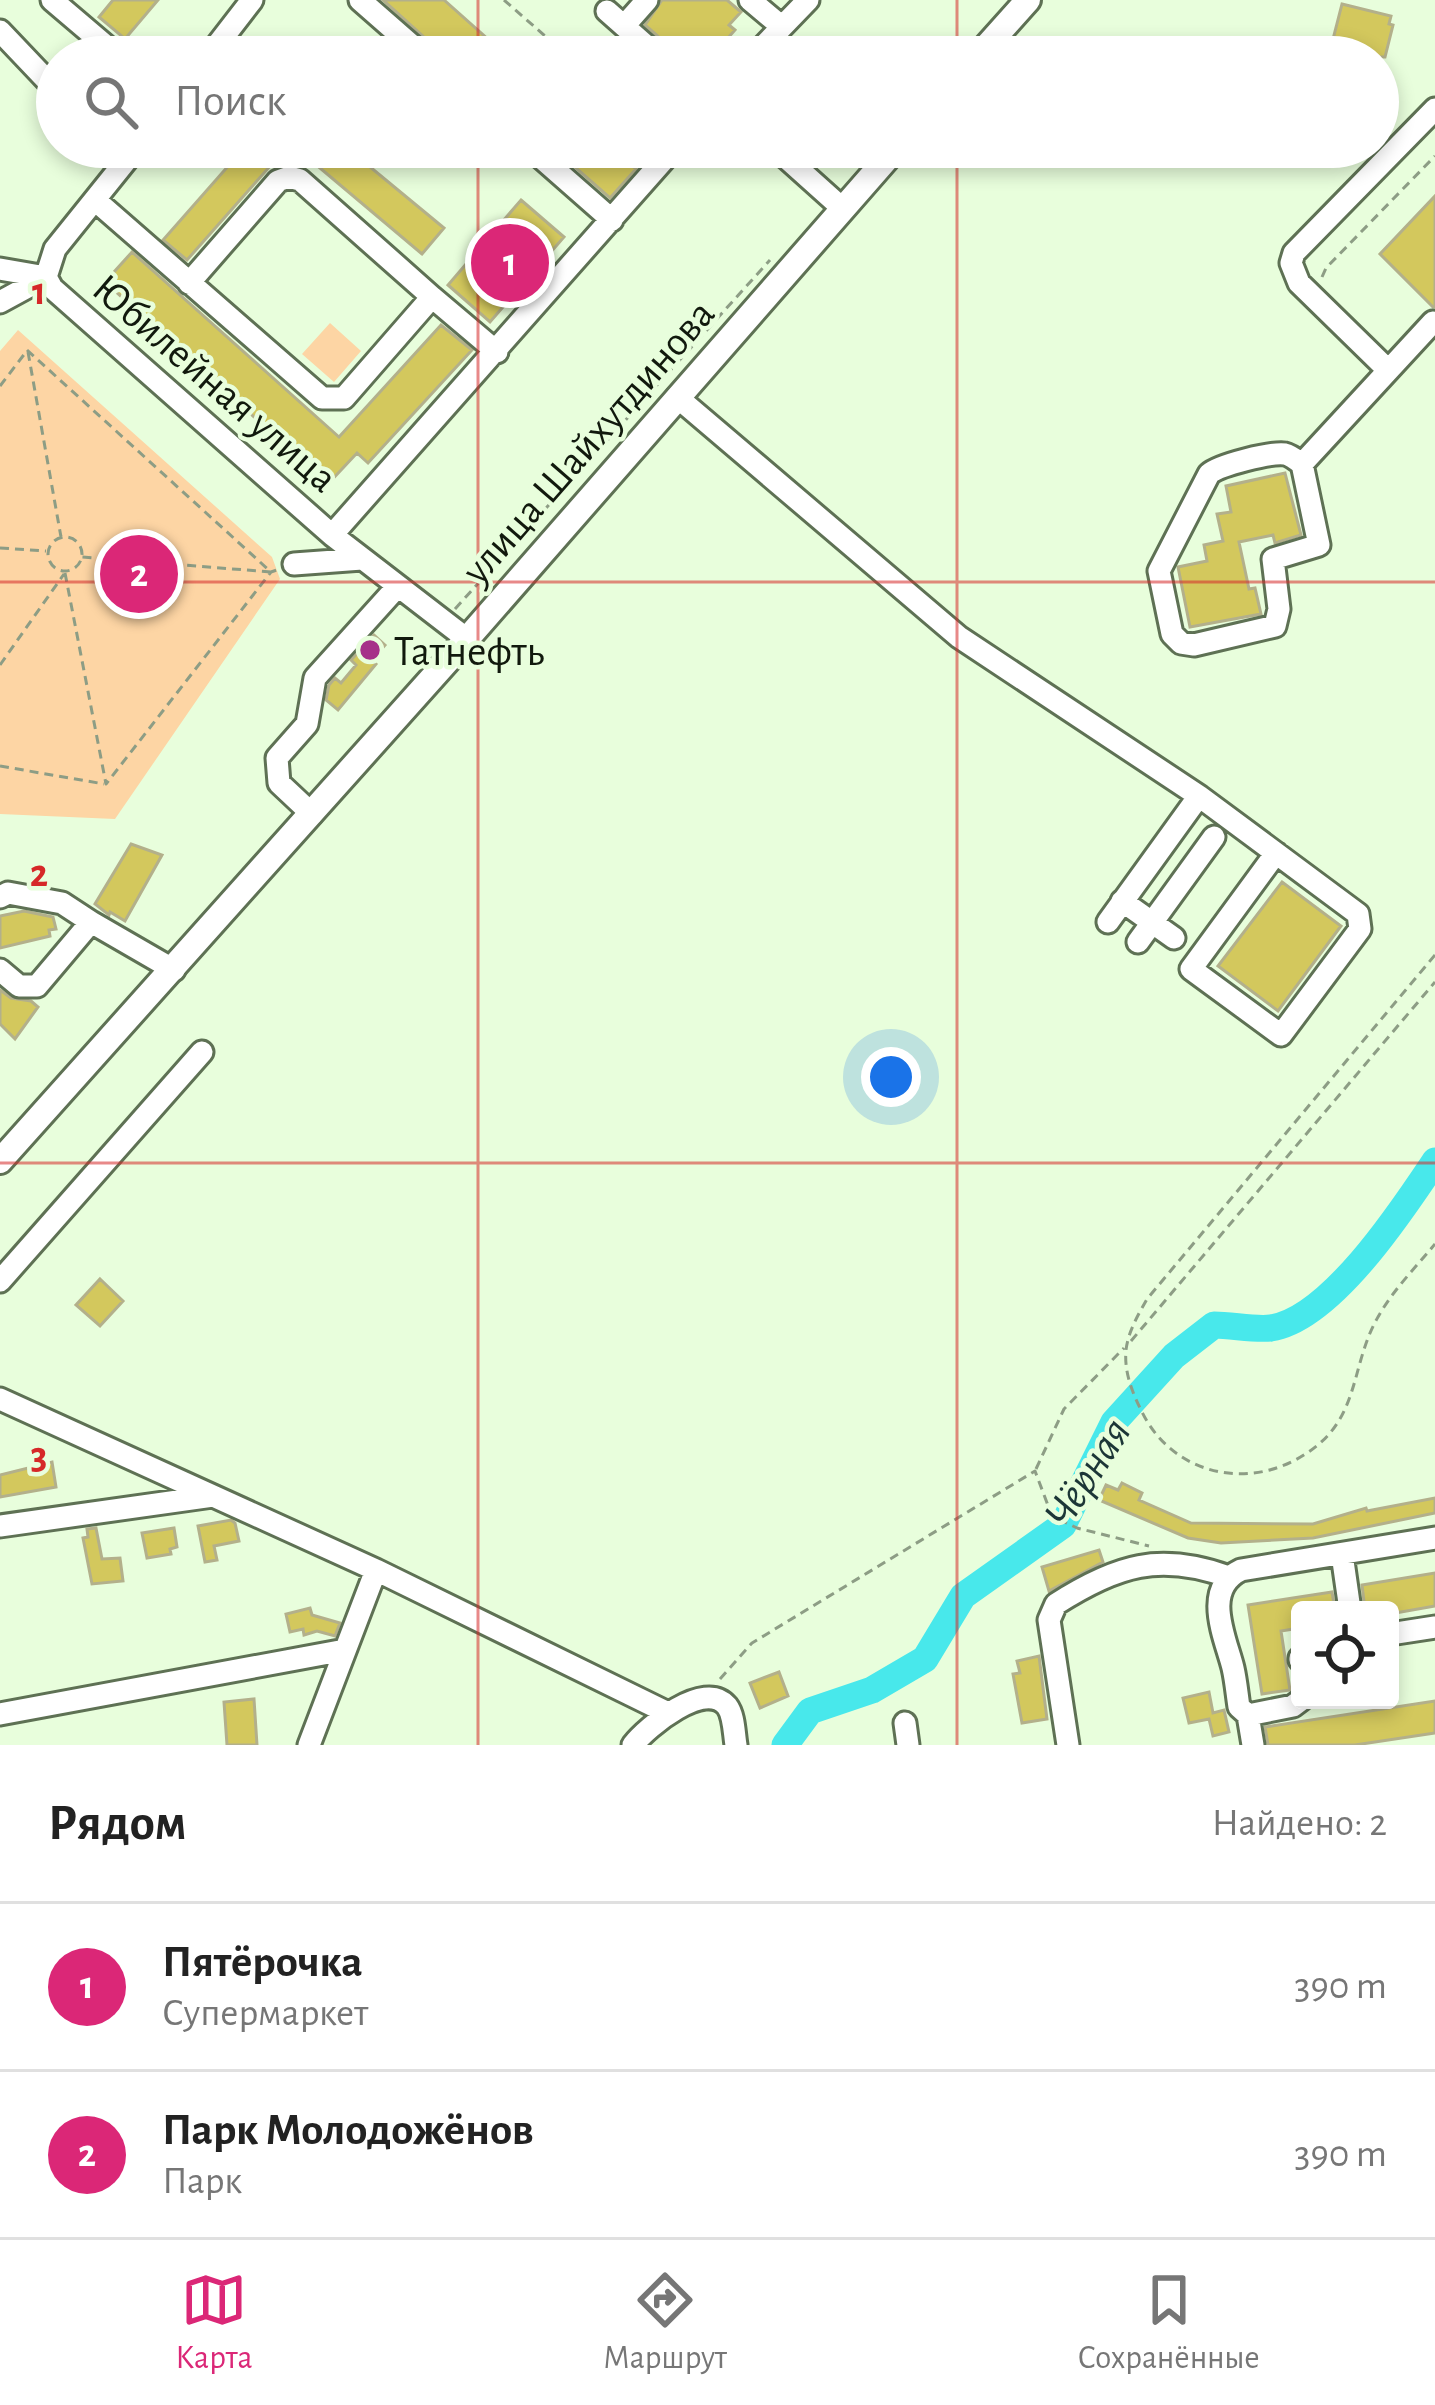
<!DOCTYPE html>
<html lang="ru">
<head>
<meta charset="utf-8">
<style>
  body { margin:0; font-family:"Alegreya Sans",sans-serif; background:#f2f2f2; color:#222 }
  .controls { position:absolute; right:36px; bottom:36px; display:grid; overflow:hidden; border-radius:12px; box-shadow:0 6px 18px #0003 }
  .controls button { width:108px; height:108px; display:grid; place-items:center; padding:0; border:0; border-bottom:3px solid #e0e0e0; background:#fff; color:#222; font:60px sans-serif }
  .you { position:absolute; left:891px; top:1077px; width:42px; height:42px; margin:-30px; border:9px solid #fff; border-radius:50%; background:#1a73e8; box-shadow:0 0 0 18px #1a73e833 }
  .badge { display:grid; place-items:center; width:78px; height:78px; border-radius:50%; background:#db2777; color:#fff; font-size:39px; font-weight:700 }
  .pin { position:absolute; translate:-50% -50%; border:6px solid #fff; box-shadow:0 3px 12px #0006 }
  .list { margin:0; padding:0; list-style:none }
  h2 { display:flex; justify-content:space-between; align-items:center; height:156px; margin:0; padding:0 48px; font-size:51px }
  h2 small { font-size:39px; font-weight:400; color:#767676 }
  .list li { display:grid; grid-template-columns:78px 1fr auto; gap:36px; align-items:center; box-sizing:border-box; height:168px; padding:0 48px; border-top:3px solid #e0e0e0 }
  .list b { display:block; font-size:45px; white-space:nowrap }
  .list p { margin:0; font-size:39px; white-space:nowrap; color:#767676 }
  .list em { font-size:39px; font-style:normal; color:#767676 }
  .icon { flex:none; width:66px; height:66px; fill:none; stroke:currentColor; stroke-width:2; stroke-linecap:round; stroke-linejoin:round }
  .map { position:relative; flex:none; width:1435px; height:1745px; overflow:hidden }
  .search { position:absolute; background:#fff; box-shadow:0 6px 18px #0003; left:36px; right:36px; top:36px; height:132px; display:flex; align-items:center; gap:30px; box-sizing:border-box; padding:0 42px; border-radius:66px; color:#767676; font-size:45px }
  .sheet { height:492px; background:#fff }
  nav { display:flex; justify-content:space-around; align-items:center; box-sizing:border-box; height:168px; border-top:3px solid #e0e0e0; background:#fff; font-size:33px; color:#767676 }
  nav a { display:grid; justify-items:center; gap:6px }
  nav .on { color:#db2777 }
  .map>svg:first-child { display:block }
  .green { fill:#fdd5a4 }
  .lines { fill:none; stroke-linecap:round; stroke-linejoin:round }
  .river { stroke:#48e8eb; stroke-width:27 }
  .building { fill:#d3c85d; stroke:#b3b08b; stroke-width:3 }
  .minor-casing { stroke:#5e7154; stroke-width:27 }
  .major-casing { stroke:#5e7154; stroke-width:30 }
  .path { stroke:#8d9d85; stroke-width:3; stroke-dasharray:9 6; stroke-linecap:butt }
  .minor { stroke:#fff; stroke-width:21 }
  .major { stroke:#fff; stroke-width:24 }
  .grid { fill:none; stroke:#d62828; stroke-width:3; stroke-opacity:0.55 }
  .poi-dot { fill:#a63089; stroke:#e8fedc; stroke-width:4.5 }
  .labels { text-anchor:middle; stroke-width:9; stroke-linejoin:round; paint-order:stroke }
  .street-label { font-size:42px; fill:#11190d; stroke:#e8fedc }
  .poi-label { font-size:42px; fill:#11190d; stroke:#e8fedc; text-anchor:start }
  .water-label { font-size:45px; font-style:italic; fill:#1c3637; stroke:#e8fedc }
  .grid-label { font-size:39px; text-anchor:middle; font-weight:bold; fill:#d62828; stroke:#e8fedc; stroke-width:9; stroke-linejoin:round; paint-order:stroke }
</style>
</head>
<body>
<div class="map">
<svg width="1435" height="1745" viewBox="0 0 1435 1745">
  <rect width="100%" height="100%" fill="#e8fedc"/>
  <path class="green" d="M 330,323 L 361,351 L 334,382 L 302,354 Z
    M 18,330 L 272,557 L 280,579 L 115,819 L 0,814 L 0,351 Z"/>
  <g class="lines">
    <path class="river" d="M 785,1745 L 810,1711 L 872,1690 L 925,1659 L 963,1596 L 1063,1525 L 1114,1422 L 1174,1356 L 1214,1325 C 1232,1325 1254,1330 1271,1328 C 1331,1319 1403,1209 1435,1161"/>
  </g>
  <path class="building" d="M 113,0 L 158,0 L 125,39 L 99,17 Z
    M 383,0 L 444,0 L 508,57 L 446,57 Z
    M 662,0 L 727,0 L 741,12 L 729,25 L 735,30 L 713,55 L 707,50 L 701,57 L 674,57 L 670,47 L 645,25 Z
    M 1342,4 L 1391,16 L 1389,24 L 1393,25 L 1385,57 L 1356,57 L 1330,51 Z
    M 245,147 L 271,147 L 280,155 L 187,260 L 163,240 Z
    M 295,147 L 346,147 L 444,228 L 422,254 Z
    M 552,147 L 611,147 L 636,169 L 610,198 Z
    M 1435,196 L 1435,307 L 1433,307 L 1380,254 Z
    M 521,200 L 564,237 L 490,322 L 448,285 Z
    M 132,252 L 339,437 L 441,325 L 472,350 L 368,463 L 357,453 L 328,484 L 105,282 Z
    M 1285,473 L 1301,535 L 1275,543 L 1273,535 L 1239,542 L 1249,589 L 1255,588 L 1261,614 L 1190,627 L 1178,567 L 1207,561 L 1204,545 L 1223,541 L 1217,514 L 1231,512 L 1226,486 Z
    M 374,635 L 385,645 L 372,660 L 376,664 L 338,710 L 326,700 L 329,685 L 335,678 L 341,683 L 356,665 L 351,660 Z
    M 131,844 L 162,855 L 125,921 L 110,912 L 109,915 L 95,904 Z
    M 1282,882 L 1341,926 L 1278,1011 L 1218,966 Z
    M 24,911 L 53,917 L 56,929 L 49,930 L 50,936 L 0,948 L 0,916 Z
    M 0,990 L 11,998 L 31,1001 L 38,1007 L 15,1039 L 0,1024 Z
    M 100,1279 L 123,1301 L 100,1326 L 76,1305 Z
    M 52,1462 L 56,1487 L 0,1497 L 0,1475 Z
    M 1122,1483 L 1142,1493 L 1139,1500 L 1191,1523 L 1313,1524 L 1366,1508 L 1367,1511 L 1435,1498 L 1435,1513 L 1313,1538 L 1221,1543 L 1188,1538 L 1099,1500 L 1106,1485 L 1118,1490 Z
    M 231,1520 L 235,1523 L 239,1541 L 214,1546 L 217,1560 L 205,1562 L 198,1526 Z
    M 96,1528 L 102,1559 L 120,1558 L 123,1581 L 92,1584 L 83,1538 L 88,1537 L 87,1529 Z
    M 174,1528 L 177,1547 L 170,1549 L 171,1554 L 147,1558 L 142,1533 Z
    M 1099,1550 L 1103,1562 L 1049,1591 L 1042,1567 Z
    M 1435,1573 L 1435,1606 L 1390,1614 L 1390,1610 L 1365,1610 L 1362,1585 Z
    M 1332,1592 L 1335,1610 L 1300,1610 L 1300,1628 L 1281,1631 L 1290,1690 L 1262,1694 L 1248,1605 Z
    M 310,1608 L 312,1615 L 340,1623 L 335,1636 L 317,1631 L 304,1635 L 303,1629 L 290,1632 L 286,1614 Z
    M 1039,1656 L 1047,1719 L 1022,1723 L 1013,1674 L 1020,1673 L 1017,1661 Z
    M 779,1672 L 788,1696 L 760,1708 L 750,1683 Z
    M 1209,1692 L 1213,1713 L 1224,1710 L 1229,1732 L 1213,1736 L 1209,1719 L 1189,1723 L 1183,1698 Z
    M 254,1699 L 257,1745 L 227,1745 L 224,1702 Z
    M 1435,1701 L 1435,1733 L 1355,1745 L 1268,1745 L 1265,1727 Z"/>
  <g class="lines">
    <g class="minor-casing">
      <path id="minor" d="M 52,0 L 119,57
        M 360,0 L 425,57
        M 750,0 L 781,26
        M 607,11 L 659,57
        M 624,26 L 647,0
        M 0,31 L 57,91
        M 208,57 L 252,0
        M 753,57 L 808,0
        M 137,147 L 55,249 L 46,277 L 52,288 L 332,535 L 467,639
        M 529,147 L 612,220
        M 774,147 L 842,208
        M 95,200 L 322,398 L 344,398 L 432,297 L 497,352
        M 0,269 L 46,277
        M 189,283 L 278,181 L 289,177 L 300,180 L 432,297
        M 0,302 L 46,277
        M 1388,370 L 1299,283 L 1291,263 L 1294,253 L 1435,109
        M 677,397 L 959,637 L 1199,796 L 1358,914 L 1360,929 L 1281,1035 L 1191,969 L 1276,853
        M 1302,464 C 1298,461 1290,455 1285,454 C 1271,452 1219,465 1209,474 L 1159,571 L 1172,634 L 1181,643 L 1194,645 L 1275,626 L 1279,609 L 1273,559 L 1319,545 L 1302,464 L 1433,322
        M 332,535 L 675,147
        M 294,564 L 362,559
        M 312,814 L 279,783 L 277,758 L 307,724 L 315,678 L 398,586
        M 0,897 L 8,893 L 62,903 L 91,922
        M 1122,901 L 1174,938
        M 1108,922 L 1199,796
        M 1138,942 L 1214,837
        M 0,970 L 19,986 L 37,986 L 91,922 L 174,970
        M 0,1281 L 202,1052
        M 0,1399 L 376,1570 L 668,1713
        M 0,1526 L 213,1496
        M 1342,1554 L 1350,1610
        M 1390,1634 L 1435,1627
        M 1300,1658 L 1300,1660
        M 0,1714 L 345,1650
        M 1248,1715 L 1293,1706 L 1301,1700
        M 905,1723 L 908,1745
        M 309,1745 L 376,1570
        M 633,1745 C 647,1727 705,1679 727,1706 C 734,1715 734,1733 736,1745
        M 1068,1745 L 1049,1620 L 1056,1604 C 1117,1565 1160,1552 1229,1577
        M 1253,1745 L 1248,1715 L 1239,1707 C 1237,1694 1236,1681 1233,1668 C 1226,1639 1201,1589 1241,1570 L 1435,1538"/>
    </g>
    <g class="major-casing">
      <path id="major" d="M 977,57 L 1028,0
        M 0,1161 L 467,639 L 897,147"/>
    </g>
    <path class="path" d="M 504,0 L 569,57
      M 1322,277 L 1326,268 L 1435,156
      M 27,350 L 271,572 L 82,557
      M 28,352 L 61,537
      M 0,386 L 26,352
      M48 554a17 17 0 1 1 34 0a17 17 0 1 1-34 0Z
      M 0,548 L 46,551
      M 65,573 L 106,784 L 271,572 L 277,570
      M 455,609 L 770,260
      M 0,665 L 64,574
      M 0,766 L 104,784
      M 1435,955 L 1147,1299 C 1138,1315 1128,1332 1126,1350 C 1124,1372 1132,1392 1142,1412 C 1173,1475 1249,1492 1307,1453 C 1361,1418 1350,1365 1378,1317 C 1393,1290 1416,1267 1435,1244
      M 1131,1341 L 1435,982
      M 1036,1469 L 1064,1409 L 1124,1348
      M 720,1679 L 752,1643 L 1035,1471 L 1052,1516 L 1077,1528 L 1149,1546"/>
    <use href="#minor" class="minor"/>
    <use href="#major" class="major"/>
  </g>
  <path class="grid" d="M 478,0 L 478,57M 957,0 L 957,57M 478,147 L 478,1745M 957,147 L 957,1745M 0,582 L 1435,582M 0,1163 L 1435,1163"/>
  <circle class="poi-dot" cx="370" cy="650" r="12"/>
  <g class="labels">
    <g class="street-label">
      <text transform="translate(216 382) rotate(41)" y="15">Юбилейная улица</text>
      <text transform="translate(587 441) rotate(-49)" y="15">улица Шайхутдинова</text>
    </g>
    <g class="poi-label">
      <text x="394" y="665">Татнефть</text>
    </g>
    <g class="water-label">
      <text transform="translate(1086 1472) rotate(-57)" y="16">Чёрная</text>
    </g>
  </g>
  <g class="grid-label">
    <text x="39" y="304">1</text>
    <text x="39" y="886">2</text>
    <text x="39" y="1468">3</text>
  </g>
</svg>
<div class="controls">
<button><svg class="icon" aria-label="locate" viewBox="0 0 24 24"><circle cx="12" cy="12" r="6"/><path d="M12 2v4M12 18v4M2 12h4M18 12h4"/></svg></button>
</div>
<div class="you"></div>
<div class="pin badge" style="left:510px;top:263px">1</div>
<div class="pin badge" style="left:139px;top:574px">2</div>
<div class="search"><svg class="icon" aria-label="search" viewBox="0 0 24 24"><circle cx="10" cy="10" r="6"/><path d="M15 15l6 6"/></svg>Поиск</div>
</div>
<section class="sheet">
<h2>Рядом<small>Найдено: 2</small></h2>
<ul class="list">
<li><span class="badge">1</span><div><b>Пятёрочка</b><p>Супермаркет</p></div><em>390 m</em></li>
<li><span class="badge">2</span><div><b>Парк Молодожёнов</b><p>Парк</p></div><em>390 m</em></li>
</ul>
</section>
<nav>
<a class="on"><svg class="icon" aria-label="map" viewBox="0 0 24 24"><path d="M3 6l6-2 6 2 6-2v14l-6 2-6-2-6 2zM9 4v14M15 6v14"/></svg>Карта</a>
<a><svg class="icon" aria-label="directions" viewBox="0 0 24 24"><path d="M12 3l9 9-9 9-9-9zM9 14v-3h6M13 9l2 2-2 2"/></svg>Маршрут</a>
<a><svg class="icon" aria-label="saved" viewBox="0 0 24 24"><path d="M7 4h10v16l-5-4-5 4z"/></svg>Сохранённые</a>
</nav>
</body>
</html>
